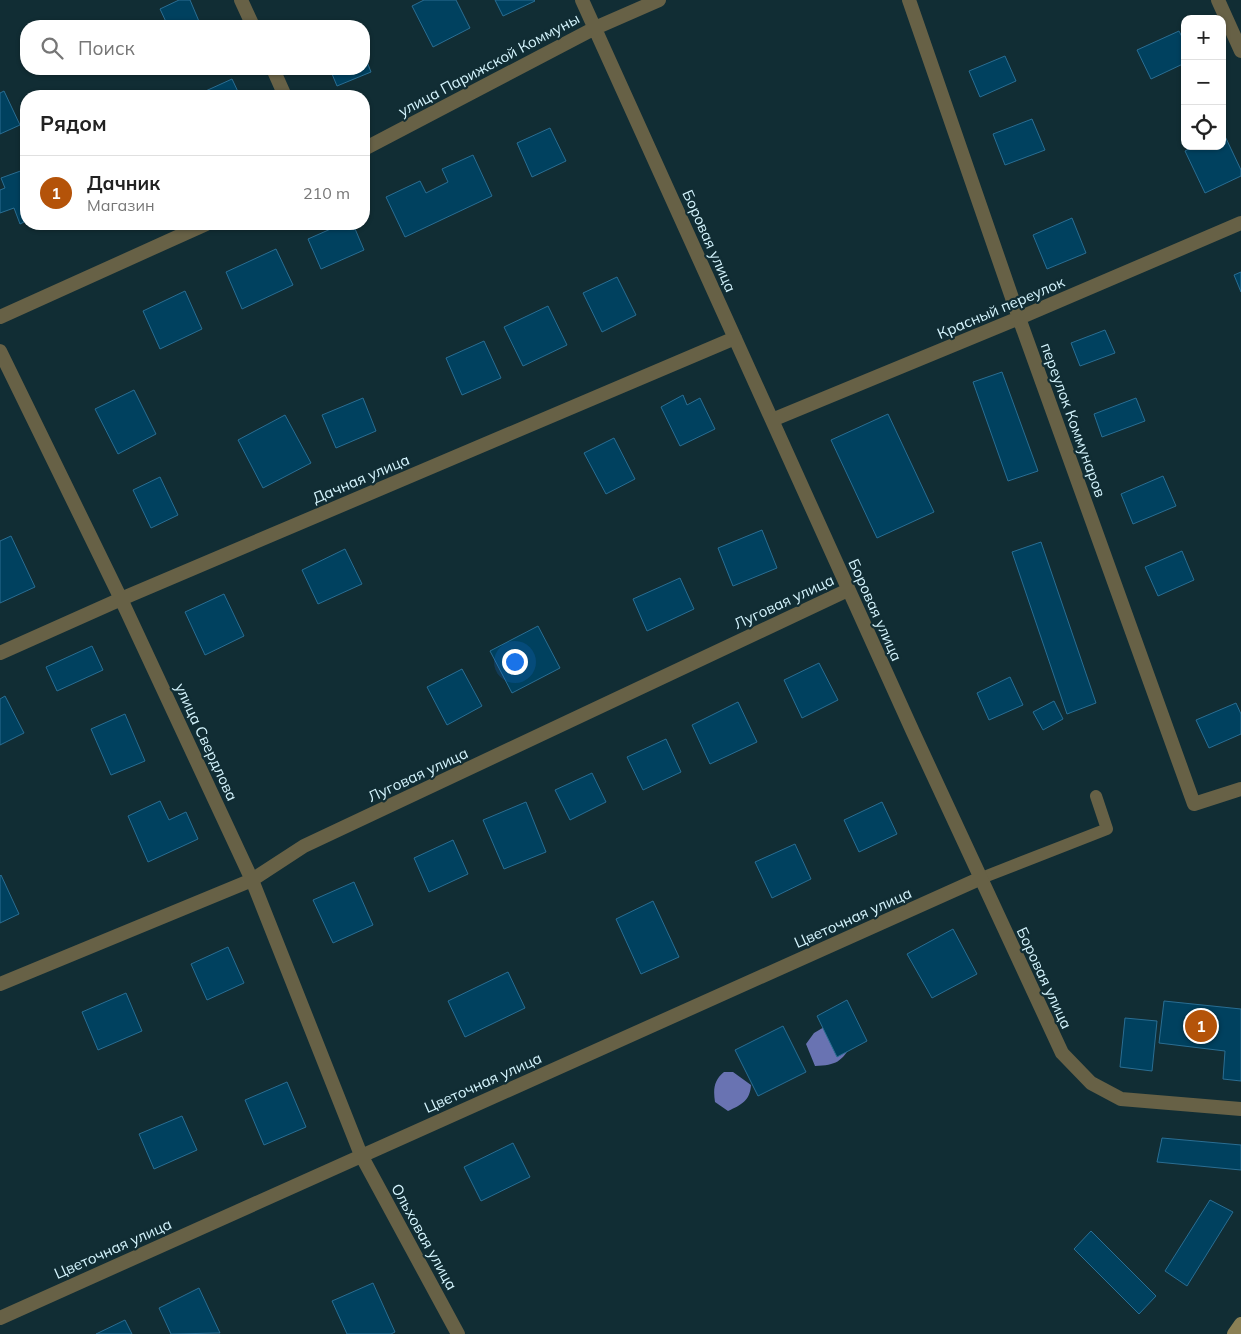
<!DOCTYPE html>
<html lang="ru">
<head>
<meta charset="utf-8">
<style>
  body { margin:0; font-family:Mulish,sans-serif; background:#f6f6f6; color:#222 }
  .controls { position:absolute; right:15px; top:15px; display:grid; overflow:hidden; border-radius:10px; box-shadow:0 1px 4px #0004 }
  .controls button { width:45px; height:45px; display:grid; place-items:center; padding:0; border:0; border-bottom:1px solid #e0e0e0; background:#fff; color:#222; font:25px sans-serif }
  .you { position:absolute; left:514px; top:661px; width:18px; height:18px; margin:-12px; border:4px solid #fff; border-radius:50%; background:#1a73e8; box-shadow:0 0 0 8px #1a73e833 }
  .badge { display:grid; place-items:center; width:32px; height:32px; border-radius:50%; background:#b45309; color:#fff; font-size:16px; font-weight:700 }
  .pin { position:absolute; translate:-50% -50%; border:2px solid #fff; box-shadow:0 1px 5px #0006 }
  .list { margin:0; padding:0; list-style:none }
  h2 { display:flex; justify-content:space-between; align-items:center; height:65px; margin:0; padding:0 20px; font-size:21px }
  h2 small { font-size:16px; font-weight:400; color:#767676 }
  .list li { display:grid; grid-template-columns:32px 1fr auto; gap:15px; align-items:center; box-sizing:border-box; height:75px; padding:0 20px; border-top:1px solid #e0e0e0 }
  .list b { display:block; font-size:19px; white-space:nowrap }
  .list p { margin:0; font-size:16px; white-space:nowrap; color:#767676 }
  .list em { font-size:16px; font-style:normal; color:#767676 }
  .icon { flex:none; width:28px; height:28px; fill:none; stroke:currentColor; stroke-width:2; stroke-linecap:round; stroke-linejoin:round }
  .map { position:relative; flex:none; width:1241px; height:1334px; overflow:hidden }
  .search { position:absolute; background:#fff; box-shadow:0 1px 4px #0004; left:20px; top:20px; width:350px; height:55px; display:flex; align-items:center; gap:12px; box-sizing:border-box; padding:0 18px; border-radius:20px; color:#767676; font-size:19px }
  .panel { position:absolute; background:#fff; box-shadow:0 1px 4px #0004; left:20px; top:90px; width:350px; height:140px; border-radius:20px }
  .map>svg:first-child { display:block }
  .water { fill:#6973b2 }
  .building { fill:#00415f; stroke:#2a6e93 }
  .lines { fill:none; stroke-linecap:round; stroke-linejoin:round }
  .service { stroke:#676146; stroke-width:12 }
  .minor { stroke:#676146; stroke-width:14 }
  .secondary { stroke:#8a8055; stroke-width:14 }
  .labels { text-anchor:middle; stroke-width:4.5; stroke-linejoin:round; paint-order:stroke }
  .street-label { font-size:15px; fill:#d5f5fe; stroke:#112d34 }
</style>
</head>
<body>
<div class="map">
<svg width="1241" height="1334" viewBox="0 0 1241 1334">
  <rect width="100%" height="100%" fill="#112d34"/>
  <path class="water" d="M 831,1023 L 852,1044 C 841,1062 837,1065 815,1066 L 806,1044 L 814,1033 Z
    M 724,1072 L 733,1072 L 751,1085 C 750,1101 741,1105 728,1111 L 715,1102 C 713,1089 714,1080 724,1072 Z"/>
  <path class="building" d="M 179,0 L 190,0 L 201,26 L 168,26 L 160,9 Z
    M 424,0 L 456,0 L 470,28 L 433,47 L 412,6 Z
    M 495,0 L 534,0 L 535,1 L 503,16 Z
    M 1179,31 L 1185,43 L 1185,63 L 1151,79 L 1137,50 Z
    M 364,54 L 371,72 L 337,86 L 330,69 L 364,69 Z
    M 1005,56 L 1016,81 L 980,97 L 969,71 Z
    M 232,79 L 240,96 L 199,96 L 199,94 Z
    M 4,91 L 20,125 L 0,134 L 0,93 Z
    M 1032,119 L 1045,150 L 1005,165 L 993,134 Z
    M 550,128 L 566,161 L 532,177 L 517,143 Z
    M 1223,132 L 1241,170 L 1241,176 L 1205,193 L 1185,151 L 1194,146 L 1222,146 Z
    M 473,155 L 492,196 L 405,237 L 386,197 L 420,181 L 426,193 L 448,182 L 442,169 Z
    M 26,169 L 26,221 L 20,224 L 14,208 L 0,213 L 0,190 L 5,188 L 1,178 Z
    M 1072,218 L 1086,253 L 1047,269 L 1033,235 Z
    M 342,224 L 353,224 L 364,250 L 321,269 L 308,239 Z
    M 276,249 L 293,285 L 242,309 L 226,272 Z
    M 1241,272 L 1241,292 L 1234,275 Z
    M 617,277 L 636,315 L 602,332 L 583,293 Z
    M 185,291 L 202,329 L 160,349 L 143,311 Z
    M 548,306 L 567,345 L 523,366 L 504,327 Z
    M 1105,330 L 1115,353 L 1080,366 L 1071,343 Z
    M 484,341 L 501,378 L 462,395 L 446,358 Z
    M 1002,372 L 1038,471 L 1008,481 L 973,382 Z
    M 134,390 L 156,434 L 118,454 L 95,409 Z
    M 683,395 L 687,405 L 700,398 L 715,429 L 680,446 L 661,407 Z
    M 363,398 L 376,431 L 336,448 L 322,415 Z
    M 1136,398 L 1145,421 L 1102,437 L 1094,414 Z
    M 888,414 L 934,512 L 877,538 L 831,440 Z
    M 285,415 L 311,463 L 263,488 L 238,440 Z
    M 614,438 L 635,479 L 606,494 L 584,453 Z
    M 1163,476 L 1176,506 L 1133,524 L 1121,494 Z
    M 160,477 L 178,515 L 151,528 L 133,490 Z
    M 762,530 L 777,568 L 733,586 L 718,548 Z
    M 11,536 L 35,587 L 0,603 L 0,541 Z
    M 1041,542 L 1096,703 L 1067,714 L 1012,552 Z
    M 345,549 L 362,584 L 318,604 L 302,570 Z
    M 1182,551 L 1194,580 L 1158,596 L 1145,567 Z
    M 680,578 L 694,609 L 647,631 L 633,599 Z
    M 224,594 L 244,636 L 205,655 L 185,612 Z
    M 538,626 L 560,668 L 512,693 L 490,651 Z
    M 92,646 L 103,670 L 57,691 L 46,667 Z
    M 819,663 L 838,700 L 802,718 L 784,680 Z
    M 462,669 L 482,706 L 447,725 L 427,687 Z
    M 1010,677 L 1023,705 L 989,720 L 977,693 Z
    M 5,696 L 24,733 L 0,745 L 0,699 Z
    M 1054,701 L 1063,719 L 1043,730 L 1033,712 Z
    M 738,702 L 757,742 L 710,764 L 692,725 Z
    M 1236,703 L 1241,714 L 1241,734 L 1209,748 L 1196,720 Z
    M 125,714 L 145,761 L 111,775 L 91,729 Z
    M 666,739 L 681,772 L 643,790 L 627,757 Z
    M 592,773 L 606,802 L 570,820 L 555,790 Z
    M 160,801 L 169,820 L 186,812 L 198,839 L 148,862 L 128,816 Z
    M 526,802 L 546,852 L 504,869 L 483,820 Z
    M 882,802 L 897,834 L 859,852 L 844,820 Z
    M 453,840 L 468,874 L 429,892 L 414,858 Z
    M 795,844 L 811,879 L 772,898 L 755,862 Z
    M 1,875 L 19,914 L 0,923 L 0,876 Z
    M 354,882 L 373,925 L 333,943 L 313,900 Z
    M 653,901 L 679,957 L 641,974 L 616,919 Z
    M 953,929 L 977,974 L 932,998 L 907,954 Z
    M 228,947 L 244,983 L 207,1000 L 191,964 Z
    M 508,972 L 525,1008 L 465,1037 L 448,1001 Z
    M 126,993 L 142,1031 L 98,1050 L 82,1012 Z
    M 847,1000 L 867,1041 L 837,1057 L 817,1016 Z
    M 1164,1001 L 1241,1009 L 1241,1081 L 1223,1079 L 1225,1051 L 1159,1043 Z
    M 1125,1018 L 1157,1021 L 1152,1071 L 1120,1067 Z
    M 783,1026 L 806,1072 L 758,1096 L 735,1050 Z
    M 287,1082 L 306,1127 L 264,1145 L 245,1100 Z
    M 182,1116 L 197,1150 L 154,1169 L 139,1134 Z
    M 1162,1138 L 1241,1145 L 1241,1170 L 1157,1162 Z
    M 513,1143 L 530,1177 L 481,1201 L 464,1167 Z
    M 1210,1200 L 1233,1212 L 1187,1286 L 1165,1271 Z
    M 1091,1231 L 1156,1296 L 1139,1314 L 1074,1249 Z
    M 373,1283 L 395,1332 L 391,1334 L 347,1334 L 332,1301 Z
    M 199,1288 L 220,1333 L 171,1334 L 159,1308 Z
    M 125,1320 L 132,1334 L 96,1334 Z"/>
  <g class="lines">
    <path class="service" d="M 979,879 L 1107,829 L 1096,796"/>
    <path class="minor" d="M 241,0 L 253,26
      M 582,0 L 913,732 L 1062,1053 L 1091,1083 L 1121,1099 L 1241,1109
      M 909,0 L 1019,318 L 1194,804 L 1241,789
      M 1218,0 L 1241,51
      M 273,69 L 285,96
      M 364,149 L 595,28 L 659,0
      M 0,317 L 206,224
      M 0,351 L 121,599 L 252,880 L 361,1155 L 458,1334
      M 772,420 L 1019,318 L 1241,223
      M 0,653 L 121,599 L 735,338
      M 0,984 L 252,880 L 304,846 L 848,590
      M 0,1318 L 979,879"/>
    <path class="secondary" d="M 1234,1334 L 1241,1324"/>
  </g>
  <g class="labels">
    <g class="street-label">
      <text transform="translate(489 65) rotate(-28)" y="5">улица Парижской Коммуны</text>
      <text transform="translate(709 241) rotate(66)" y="5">Боровая улица</text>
      <text transform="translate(1001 308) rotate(-23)" y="5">Красный переулок</text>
      <text transform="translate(1073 420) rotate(70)" y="5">переулок Коммунаров</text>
      <text transform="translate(361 479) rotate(-23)" y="5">Дачная улица</text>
      <text transform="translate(784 602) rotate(-25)" y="5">Луговая улица</text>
      <text transform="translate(875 610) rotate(66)" y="5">Боровая улица</text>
      <text transform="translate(206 742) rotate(65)" y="5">улица Свердлова</text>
      <text transform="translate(418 775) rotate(-25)" y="5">Луговая улица</text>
      <text transform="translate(853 918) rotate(-24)" y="5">Цветочная улица</text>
      <text transform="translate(1044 978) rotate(65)" y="5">Боровая улица</text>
      <text transform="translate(483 1083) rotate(-24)" y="5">Цветочная улица</text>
      <text transform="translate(424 1237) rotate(61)" y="5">Ольховая улица</text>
      <text transform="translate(113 1249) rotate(-24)" y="5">Цветочная улица</text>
    </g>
  </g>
</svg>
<div class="controls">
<button>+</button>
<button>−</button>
<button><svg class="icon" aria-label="locate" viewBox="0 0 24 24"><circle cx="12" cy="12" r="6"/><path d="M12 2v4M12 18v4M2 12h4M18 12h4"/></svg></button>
</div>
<div class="you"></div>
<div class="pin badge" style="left:1201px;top:1026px">1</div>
<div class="search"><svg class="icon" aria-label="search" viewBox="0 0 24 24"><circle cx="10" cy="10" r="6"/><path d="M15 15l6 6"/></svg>Поиск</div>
<section class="panel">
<h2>Рядом<small></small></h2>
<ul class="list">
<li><span class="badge">1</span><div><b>Дачник</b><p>Магазин</p></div><em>210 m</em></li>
</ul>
</section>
</div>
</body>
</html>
